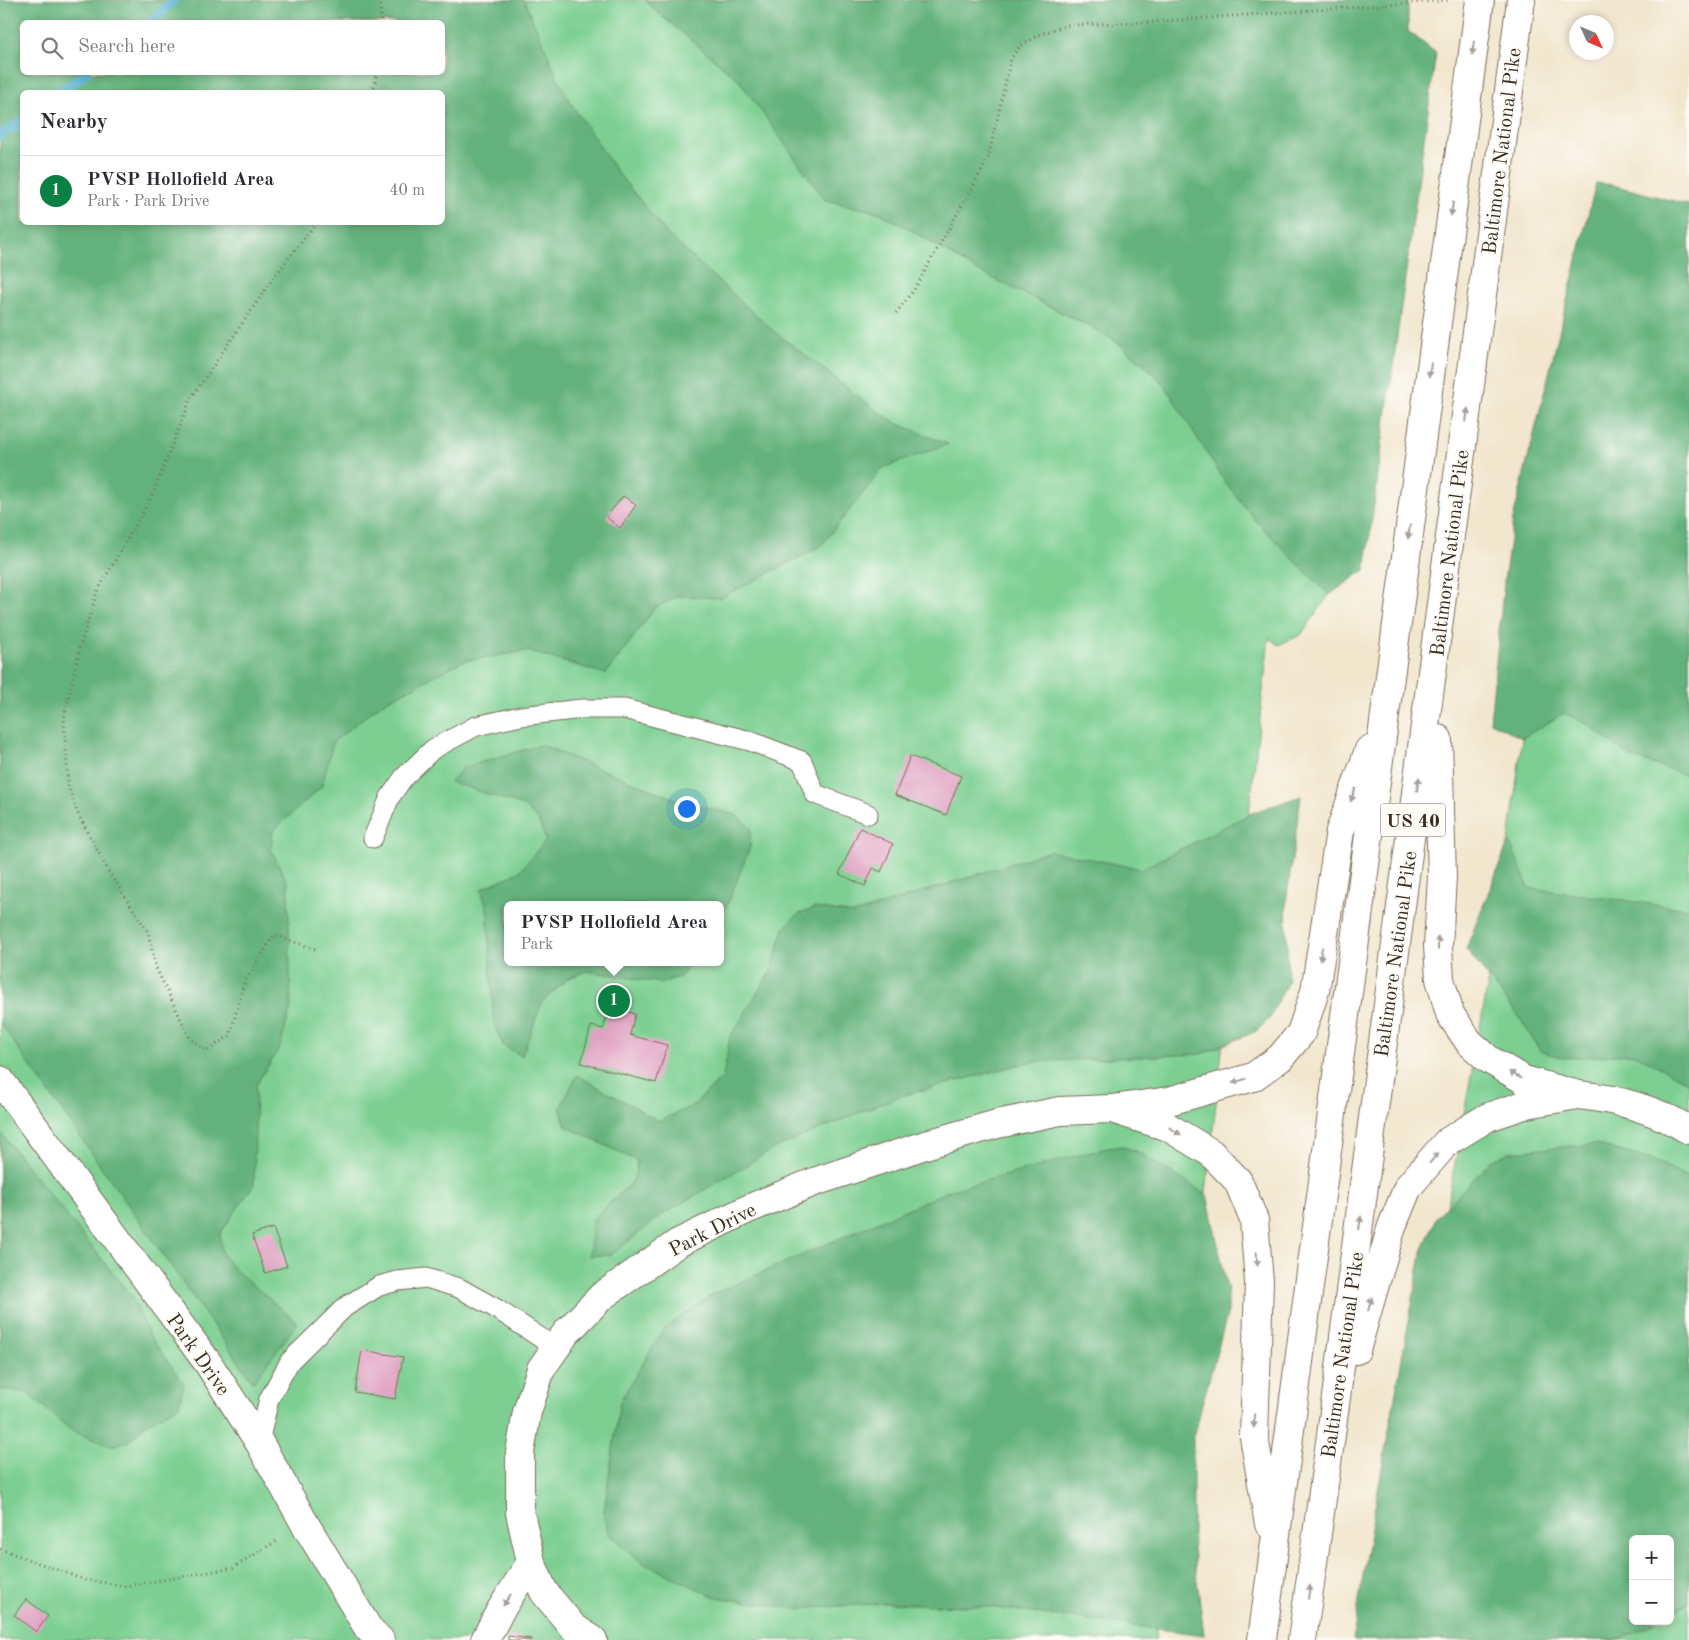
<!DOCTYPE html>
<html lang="en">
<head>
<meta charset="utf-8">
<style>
  body { margin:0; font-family:"Old Standard TT",serif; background:#f7f7f7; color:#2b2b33 }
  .controls { position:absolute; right:15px; bottom:15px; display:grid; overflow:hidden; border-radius:8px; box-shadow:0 2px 8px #0003 }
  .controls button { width:45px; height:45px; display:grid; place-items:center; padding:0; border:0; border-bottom:1px solid #e1e1e2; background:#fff; color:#2b2b33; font:25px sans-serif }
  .compass { position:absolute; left:1569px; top:15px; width:45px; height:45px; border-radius:50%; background:#fff; box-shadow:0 2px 8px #0003; rotate:134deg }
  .you { position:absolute; left:686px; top:808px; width:18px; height:18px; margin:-12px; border:4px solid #fff; border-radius:50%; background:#1a73e8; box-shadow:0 0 0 8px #1a73e833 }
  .badge { display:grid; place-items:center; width:32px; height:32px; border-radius:50%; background:#0b8043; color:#fff; font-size:16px; font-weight:700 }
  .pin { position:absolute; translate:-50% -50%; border:2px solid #fff; box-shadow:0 1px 5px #0006 }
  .popup { position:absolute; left:504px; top:901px; width:220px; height:65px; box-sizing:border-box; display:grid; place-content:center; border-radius:8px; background:#fff; filter:drop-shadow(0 1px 4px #0005); font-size:16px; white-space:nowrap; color:#7c7c81 }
  .popup b { font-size:19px; color:#2b2b33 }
  .popup::after { content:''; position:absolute; left:50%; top:100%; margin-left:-10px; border:10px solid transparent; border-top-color:#fff }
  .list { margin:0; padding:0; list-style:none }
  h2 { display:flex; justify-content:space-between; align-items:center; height:65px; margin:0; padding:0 20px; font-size:21px }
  h2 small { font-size:16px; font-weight:400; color:#7c7c81 }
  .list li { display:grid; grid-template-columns:32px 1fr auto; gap:15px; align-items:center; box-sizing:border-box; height:70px; padding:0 20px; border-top:1px solid #e1e1e2 }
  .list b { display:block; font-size:19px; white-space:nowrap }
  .list p { margin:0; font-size:16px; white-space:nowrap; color:#7c7c81 }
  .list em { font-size:16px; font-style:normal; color:#7c7c81 }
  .icon { flex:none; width:28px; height:28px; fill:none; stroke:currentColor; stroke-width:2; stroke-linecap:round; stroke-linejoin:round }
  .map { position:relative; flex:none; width:1689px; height:1640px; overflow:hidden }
  .search { position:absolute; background:#fff; box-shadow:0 2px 8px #0003; left:20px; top:20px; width:425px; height:55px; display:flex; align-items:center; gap:12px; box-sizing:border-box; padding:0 18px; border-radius:8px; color:#7c7c81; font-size:19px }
  .panel { position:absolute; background:#fff; box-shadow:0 2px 8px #0003; left:20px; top:90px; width:425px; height:135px; border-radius:8px }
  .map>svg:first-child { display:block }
  .green { fill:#7bcf91; stroke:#5b7c58; fill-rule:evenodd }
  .forest { fill:#64b27b; stroke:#506e4c; fill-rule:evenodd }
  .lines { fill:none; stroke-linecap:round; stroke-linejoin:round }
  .stream { stroke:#54b2d2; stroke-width:10 }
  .building { fill:#e0a2c2 }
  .service-casing { stroke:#7b6c5b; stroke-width:21 }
  .minor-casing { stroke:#7b6c5b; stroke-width:30 }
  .primary-casing { stroke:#7b6c5b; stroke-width:30 }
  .path { stroke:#7b6c5b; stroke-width:3; stroke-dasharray:1 4; stroke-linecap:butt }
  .service { stroke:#fff; stroke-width:19 }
  .minor { stroke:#fff; stroke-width:28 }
  .primary { stroke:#fff; stroke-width:28 }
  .oneway { fill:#a79f9a }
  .labels { text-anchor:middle; stroke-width:4.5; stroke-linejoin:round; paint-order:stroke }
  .shield { fill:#fdfcf7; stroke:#75695f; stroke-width:1 }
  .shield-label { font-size:19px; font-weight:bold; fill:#3b2a1e }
  .street-label { font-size:20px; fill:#3b2a1e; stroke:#fdfcf7 }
</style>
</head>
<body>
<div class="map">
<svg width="1689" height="1640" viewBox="0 0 1689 1640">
  <rect width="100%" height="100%" fill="#fdfcf7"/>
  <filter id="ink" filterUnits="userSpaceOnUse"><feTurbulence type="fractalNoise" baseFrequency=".02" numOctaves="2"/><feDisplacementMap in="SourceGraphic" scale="10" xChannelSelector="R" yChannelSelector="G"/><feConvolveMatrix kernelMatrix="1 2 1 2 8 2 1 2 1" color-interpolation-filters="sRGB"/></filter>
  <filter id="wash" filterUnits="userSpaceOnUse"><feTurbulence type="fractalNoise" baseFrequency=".0096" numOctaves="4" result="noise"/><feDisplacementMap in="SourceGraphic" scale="20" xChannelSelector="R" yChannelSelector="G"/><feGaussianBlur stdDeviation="1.12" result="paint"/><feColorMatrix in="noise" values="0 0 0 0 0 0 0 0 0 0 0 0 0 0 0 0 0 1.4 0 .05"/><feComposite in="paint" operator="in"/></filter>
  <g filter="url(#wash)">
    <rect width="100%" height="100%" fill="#f2e6cd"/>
    <path class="green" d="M 0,0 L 1394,0 L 1280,545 L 1329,595 L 1301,635 L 1278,645 L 1269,638 L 1155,1640 L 0,1640 ZM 22,22 L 442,22 L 442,72 L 22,72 ZM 22,92 L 442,92 L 442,222 L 22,222 ZM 508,905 L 720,905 L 720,962 L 508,962 Z
      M 1689,222 L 1689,1640 L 1364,1640 L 1411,1403 L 1490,972 L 1509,842 L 1522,738 L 1525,736 ZM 1633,1539 L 1670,1539 L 1670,1621 L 1633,1621 Z"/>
    <path class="forest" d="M 0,0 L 524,0 L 560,83 L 572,105 L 617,172 L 669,236 L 771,329 L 876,410 L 898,424 L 948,444 L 883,468 L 820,547 L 720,598 L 678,596 L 655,608 L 606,674 L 527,651 L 463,661 L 381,704 L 333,742 L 322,786 L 273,831 L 271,850 L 288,883 L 291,1007 L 280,1047 L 256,1085 L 254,1184 L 220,1234 L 222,1253 L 234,1269 L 298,1323 L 253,1382 L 0,1023 L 0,284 L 2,278 L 0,275 ZM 22,22 L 442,22 L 442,72 L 22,72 ZM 22,92 L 442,92 L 442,222 L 22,222 Z
      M 645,0 L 1408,0 L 1408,31 L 1436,53 L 1365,570 L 1329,595 L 1257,522 L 1225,482 L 1165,386 L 1146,366 L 1122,346 L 1101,332 L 974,269 L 906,227 L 880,213 L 825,200 L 738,79 L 657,12 Z
      M 1596,183 L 1613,185 L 1689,205 L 1689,776 L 1631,757 L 1587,724 L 1564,713 L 1522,738 L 1490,722 L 1504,582 L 1513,519 Z
      M 541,745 L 675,799 L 736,815 L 751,828 L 750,847 L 726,908 L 720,915 L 720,905 L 508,905 L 508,962 L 693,962 L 681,976 L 661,983 L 587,971 L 569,978 L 542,1002 L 522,1056 L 503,1045 L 494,1025 L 487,908 L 481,889 L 519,872 L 546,840 L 538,820 L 524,806 L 450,782 L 464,767 Z
      M 1301,796 L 1286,902 L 1288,981 L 1270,1018 L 1257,1031 L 1201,1054 L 1029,1062 L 894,1098 L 775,1148 L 662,1215 L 611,1255 L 589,1256 L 593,1219 L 634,1180 L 637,1161 L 566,1126 L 560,1108 L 577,1075 L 659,1121 L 694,1105 L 723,1077 L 730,1037 L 771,971 L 784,928 L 797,915 L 815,908 L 854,914 L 1050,851 L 1141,869 L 1254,812 Z
      M 1509,841 L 1529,888 L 1689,909 L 1689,1083 L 1635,1054 L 1563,1058 L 1540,1051 L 1518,1015 L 1466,949 Z
      M 0,1132 L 132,1297 L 149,1335 L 184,1384 L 179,1406 L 144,1425 L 130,1441 L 110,1446 L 72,1431 L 26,1392 L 0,1389 Z
      M 1595,1144 L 1656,1161 L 1689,1178 L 1689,1604 L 1670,1614 L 1670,1539 L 1633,1539 L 1633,1621 L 1656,1621 L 1620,1640 L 1353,1640 L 1366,1556 L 1421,1254 L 1436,1218 L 1491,1161 L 1509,1152 Z
      M 1121,1146 L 1140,1153 L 1207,1195 L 1228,1291 L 1228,1312 L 1193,1437 L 1193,1549 L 1204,1635 L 988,1607 L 886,1603 L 796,1609 L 715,1597 L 643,1563 L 610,1536 L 603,1517 L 620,1401 L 664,1329 L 713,1294 L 948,1191 L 1102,1149 Z"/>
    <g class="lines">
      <path class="stream" d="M 151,22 L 174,0
        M 61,92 L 87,72
        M 0,135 L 22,122"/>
    </g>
    <g id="blocks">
      <path class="building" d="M 623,496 L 636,505 L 620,528 L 606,517 Z
        M 910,756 L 961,776 L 946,815 L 895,795 Z
        M 860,828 L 893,844 L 881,872 L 873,868 L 865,886 L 839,874 Z
        M 610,1007 L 635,1014 L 630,1035 L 667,1045 L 656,1083 L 581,1063 L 591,1026 L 603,1029 Z
        M 273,1228 L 287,1266 L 265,1273 L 252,1235 Z
        M 362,1350 L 403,1357 L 395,1399 L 355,1392 Z
        M 26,1599 L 48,1616 L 36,1632 L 14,1615 Z
        M 508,1636 L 531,1639 L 531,1640 L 508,1640 Z"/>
    </g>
  </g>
  <g filter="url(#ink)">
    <use href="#blocks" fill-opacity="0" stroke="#7b6c5b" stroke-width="1"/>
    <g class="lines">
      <g class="service-casing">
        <path id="service" d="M 373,838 L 390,797 L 404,777 L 433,749 L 476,726 L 521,716 L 582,709 L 624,709 L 750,741 L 802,761 L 815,794 L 868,814
          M 259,1442 L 269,1399 L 290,1361 L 345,1307 L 379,1286 L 398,1281 L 426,1278 L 459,1288 L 497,1309 L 556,1348"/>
      </g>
      <g class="minor-casing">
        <path id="minor" d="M 0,1080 L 208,1363 L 259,1442 L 305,1524 L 368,1628 L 380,1640
          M 1578,1095 C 1618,1099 1655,1109 1689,1130
          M 485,1640 L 500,1611 L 531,1562
          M 593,1640 L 573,1627 L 544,1592 L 531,1562 L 520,1513 L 520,1453 L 527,1412 L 541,1369 L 566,1333 L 602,1296 L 678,1243 L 748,1209 L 814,1182 L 928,1144 L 997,1124 L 1060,1111 L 1112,1109"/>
      </g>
      <g class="primary-casing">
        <path id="primary" d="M 1438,739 L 1442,877 L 1438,946 L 1440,979 L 1450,1014 L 1469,1042 L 1488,1059 L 1524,1080 L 1578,1095
          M 1112,1109 L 1169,1101 L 1253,1077 L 1280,1058 L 1301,1033 L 1315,991 L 1340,831 L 1369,750
          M 1118,1111 L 1168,1127 L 1211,1153 L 1238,1181 L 1254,1220 L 1259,1282 L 1254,1437 L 1269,1524
          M 1356,1350 L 1392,1226 L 1408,1187 L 1447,1142 L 1488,1117 L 1527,1104 L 1572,1096
          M 1262,1640 L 1480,0
          M 1302,1640 L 1331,1435 L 1521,0"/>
      </g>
      <path class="path" d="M 380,0 L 381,22
        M 373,92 L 377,72
        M 896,313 L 914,290 L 977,179 L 988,158 L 1011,59 L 1019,47 L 1040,34 L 1068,25 L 1152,22 L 1450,0
        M 315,949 L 274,935 L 244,983 L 230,1036 L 206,1051 L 190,1038 L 156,968 L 148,932 L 107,869 L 77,812 L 68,785 L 64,718 L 80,647 L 97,592 L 152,496 L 190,400 L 271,281 L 317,222
        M 0,1549 L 85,1580 L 126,1586 L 233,1568 L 278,1540"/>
      <use href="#service" class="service"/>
      <use href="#minor" class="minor"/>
      <use href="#primary" class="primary"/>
    </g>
    <defs><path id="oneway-solid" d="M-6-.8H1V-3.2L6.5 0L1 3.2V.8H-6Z" transform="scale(1.25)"/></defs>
    <g class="oneway">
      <use href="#oneway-solid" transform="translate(1473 48) rotate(98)"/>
      <use href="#oneway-solid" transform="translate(1452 209) rotate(98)"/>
      <use href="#oneway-solid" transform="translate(1430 370) rotate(98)"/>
      <use href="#oneway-solid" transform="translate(1467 415) rotate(-83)"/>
      <use href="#oneway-solid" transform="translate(1409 532) rotate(98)"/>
      <use href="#oneway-solid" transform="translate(1418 784) rotate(-82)"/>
      <use href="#oneway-solid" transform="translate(1353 795) rotate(110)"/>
      <use href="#oneway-solid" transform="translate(1438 943) rotate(-90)"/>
      <use href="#oneway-solid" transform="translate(1321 954) rotate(99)"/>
      <use href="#oneway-solid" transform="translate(1515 1075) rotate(-150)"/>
      <use href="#oneway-solid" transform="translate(1239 1081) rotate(163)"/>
      <use href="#oneway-solid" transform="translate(1175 1131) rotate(31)"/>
      <use href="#oneway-solid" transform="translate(1434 1158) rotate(-49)"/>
      <use href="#oneway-solid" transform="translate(1360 1223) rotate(-82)"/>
      <use href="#oneway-solid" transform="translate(1257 1259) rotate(86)"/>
      <use href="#oneway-solid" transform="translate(1370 1304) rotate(-74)"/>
      <use href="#oneway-solid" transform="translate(1254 1421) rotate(91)"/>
      <use href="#oneway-solid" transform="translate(1309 1592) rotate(-82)"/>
      <use href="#oneway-solid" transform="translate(507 1600) rotate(123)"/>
    </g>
  </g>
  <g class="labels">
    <rect class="shield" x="1380.5" y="803.5" width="65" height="33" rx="4"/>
    <g class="shield-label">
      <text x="1413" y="827">US 40</text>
    </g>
    <g class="street-label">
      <text transform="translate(1501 151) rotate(-83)" y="7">Baltimore National Pike</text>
      <text transform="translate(1449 553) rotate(-83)" y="7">Baltimore National Pike</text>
      <text transform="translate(1395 954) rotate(-82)" y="7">Baltimore National Pike</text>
      <text transform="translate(712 1229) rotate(-27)" y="7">Park Drive</text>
      <text transform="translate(199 1354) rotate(55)" y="7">Park Drive</text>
      <text transform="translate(1342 1355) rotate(-82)" y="7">Baltimore National Pike</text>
    </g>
  </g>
</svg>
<div class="controls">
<button>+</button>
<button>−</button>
</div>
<svg class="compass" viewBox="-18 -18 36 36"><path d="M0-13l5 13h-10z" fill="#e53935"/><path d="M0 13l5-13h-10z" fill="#7c7c81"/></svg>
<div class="you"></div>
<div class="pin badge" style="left:614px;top:1001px">1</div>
<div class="popup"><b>PVSP Hollofield Area</b>Park</div>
<div class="search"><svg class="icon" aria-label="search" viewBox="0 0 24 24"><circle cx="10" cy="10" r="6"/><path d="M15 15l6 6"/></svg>Search here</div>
<section class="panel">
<h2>Nearby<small></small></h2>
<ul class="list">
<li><span class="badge">1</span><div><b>PVSP Hollofield Area</b><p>Park · Park Drive</p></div><em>40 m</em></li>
</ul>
</section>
</div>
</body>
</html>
